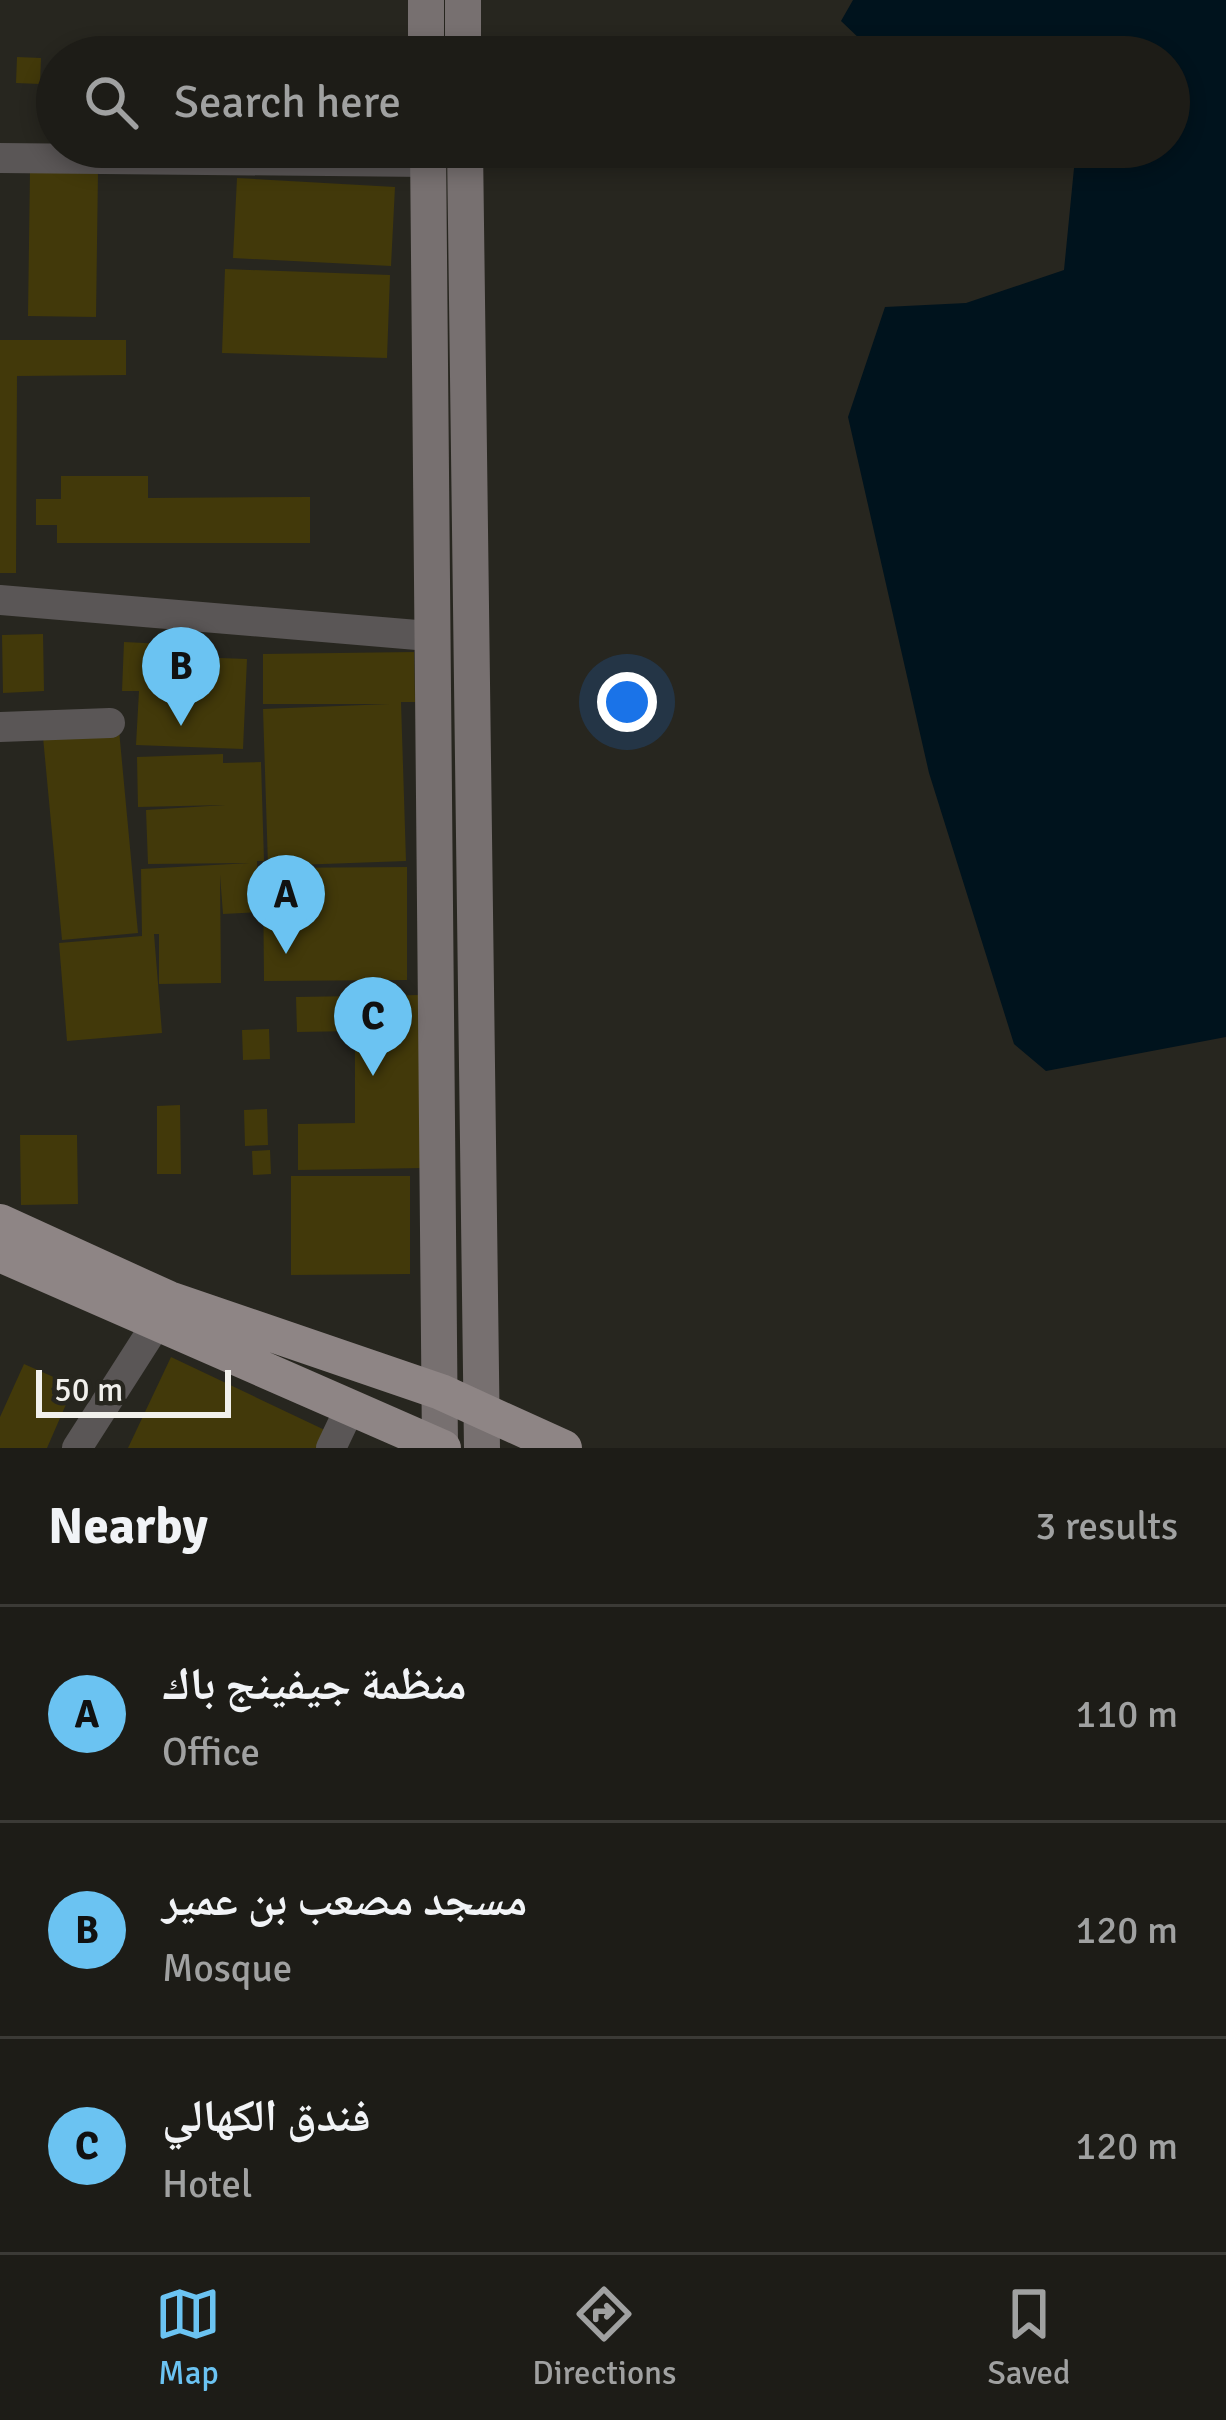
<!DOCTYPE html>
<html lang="en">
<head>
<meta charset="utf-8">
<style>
  body { margin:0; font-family:Signika,"Noto Naskh Arabic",sans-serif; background:#2a2924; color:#f1f3f6 }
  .scale { position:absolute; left:36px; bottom:30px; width:195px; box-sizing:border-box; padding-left:12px; border:6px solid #f1f0ec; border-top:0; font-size:33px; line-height:42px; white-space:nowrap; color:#f1f0ec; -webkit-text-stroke:9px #27261f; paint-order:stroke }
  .you { position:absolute; left:627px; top:702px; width:42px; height:42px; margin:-30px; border:9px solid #fff; border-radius:50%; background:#1a73e8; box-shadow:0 0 0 18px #1a73e833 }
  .badge { display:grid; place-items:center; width:78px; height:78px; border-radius:50%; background:#6bc3f2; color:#111; font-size:39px; font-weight:700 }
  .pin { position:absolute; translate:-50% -99px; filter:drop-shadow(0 3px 6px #0008) }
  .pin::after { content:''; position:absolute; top:63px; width:42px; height:36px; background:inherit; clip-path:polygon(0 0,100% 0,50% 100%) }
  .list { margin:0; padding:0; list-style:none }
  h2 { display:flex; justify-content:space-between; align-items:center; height:156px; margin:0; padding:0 48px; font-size:51px }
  h2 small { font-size:39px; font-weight:400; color:#a0a1a1 }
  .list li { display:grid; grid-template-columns:78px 1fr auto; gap:36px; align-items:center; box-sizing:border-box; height:216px; padding:0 48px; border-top:3px solid #3b3a36 }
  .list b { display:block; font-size:45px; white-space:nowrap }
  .list p { margin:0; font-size:39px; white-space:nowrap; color:#a0a1a1 }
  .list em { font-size:39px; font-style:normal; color:#a0a1a1 }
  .icon { flex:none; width:66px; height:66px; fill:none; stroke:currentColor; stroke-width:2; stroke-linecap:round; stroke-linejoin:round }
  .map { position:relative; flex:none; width:1226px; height:1448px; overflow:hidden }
  .search { position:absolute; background:#1d1c17; box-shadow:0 6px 18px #0003; left:36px; right:36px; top:36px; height:132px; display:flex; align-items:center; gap:30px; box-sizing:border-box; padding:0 42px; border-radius:66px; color:#a0a1a1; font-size:45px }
  .sheet { height:804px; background:#1d1c17 }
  nav { display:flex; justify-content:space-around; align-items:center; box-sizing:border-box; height:168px; border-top:3px solid #3b3a36; background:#1d1c17; font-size:33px; color:#a0a1a1 }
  nav a { display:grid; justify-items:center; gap:6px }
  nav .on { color:#6bc3f2 }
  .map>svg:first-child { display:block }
  .water { fill:#00131d }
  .building { fill:#42390a }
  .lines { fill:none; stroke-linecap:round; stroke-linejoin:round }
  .street { stroke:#5a5656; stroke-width:30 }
  .secondary { stroke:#777070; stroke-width:36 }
  .primary { stroke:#8e8585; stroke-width:36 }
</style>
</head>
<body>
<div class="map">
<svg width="1226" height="1448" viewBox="0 0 1226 1448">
  <rect width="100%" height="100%" fill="#27261f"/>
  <path class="water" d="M 853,0 L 1226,0 L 1226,1037 L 1046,1071 L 1014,1044 L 929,773 L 848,417 L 885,307 L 966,303 L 1064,270 L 1075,158 L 1071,147 L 1169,147 L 1169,57 L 998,57 L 957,38 L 862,41 L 841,21 Z"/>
  <path class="building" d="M 17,57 L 41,58 L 40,84 L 16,83 Z
    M 30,170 L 98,171 L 96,317 L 28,316 Z
    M 237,178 L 395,187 L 391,266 L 233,258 Z
    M 225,269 L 390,275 L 387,358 L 222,353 Z
    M 0,340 L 126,340 L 126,375 L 17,376 L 16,573 L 0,573 Z
    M 61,476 L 148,476 L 148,498 L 310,497 L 310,543 L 57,543 L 57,525 L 36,525 L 36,499 L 61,499 Z
    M 43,634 L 44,691 L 3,693 L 2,635 Z
    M 124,642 L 165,644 L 165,656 L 247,659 L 243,749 L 136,745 L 139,691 L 122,691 Z
    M 414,652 L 415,702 L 401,702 L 406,861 L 268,866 L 263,709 L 389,704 L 263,704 L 263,654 Z
    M 119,730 L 138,933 L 62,940 L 43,737 Z
    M 223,754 L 223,763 L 261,762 L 264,861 L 257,861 L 259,912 L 223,914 L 220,875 L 221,983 L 159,984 L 159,934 L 154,934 L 162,1033 L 67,1041 L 59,943 L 142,936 L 141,869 L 250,863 L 148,864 L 146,810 L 225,805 L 138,807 L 137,757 Z
    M 407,867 L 407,980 L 264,981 L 263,868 Z
    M 421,995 L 423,1168 L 298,1170 L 298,1124 L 355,1123 L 355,1031 L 297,1032 L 296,997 Z
    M 269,1029 L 270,1059 L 243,1060 L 242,1030 Z
    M 180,1105 L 181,1174 L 157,1174 L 157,1106 Z
    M 267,1109 L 268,1145 L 245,1146 L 244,1110 Z
    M 20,1135 L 77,1135 L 78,1204 L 21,1205 Z
    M 270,1150 L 271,1174 L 253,1175 L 252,1151 Z
    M 291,1176 L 410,1176 L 410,1274 L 291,1275 Z
    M 171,1357 L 329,1432 L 321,1448 L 128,1448 Z
    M 24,1364 L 74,1386 L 47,1448 L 0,1448 L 0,1417 Z"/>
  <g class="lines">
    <path class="street" d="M 0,158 L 428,162
      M 0,600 L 429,636
      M 0,727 L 110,723
      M 77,1448 L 155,1326
      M 331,1448 L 350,1408"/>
    <path class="secondary" d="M 426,0 L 426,57
      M 463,0 L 463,57
      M 428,147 L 440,1447
      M 465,147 L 482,1448"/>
    <path class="primary" d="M 0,1222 L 169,1299 L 441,1392 L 564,1448
      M 0,1254 L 443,1448"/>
  </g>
</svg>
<div class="scale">50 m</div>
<div class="you"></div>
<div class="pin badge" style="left:286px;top:954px">A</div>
<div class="pin badge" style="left:181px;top:726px">B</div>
<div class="pin badge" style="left:373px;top:1076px">C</div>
<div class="search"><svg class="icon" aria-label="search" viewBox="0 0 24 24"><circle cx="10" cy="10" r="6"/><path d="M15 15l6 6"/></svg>Search here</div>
</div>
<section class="sheet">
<h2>Nearby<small>3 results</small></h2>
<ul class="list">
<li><span class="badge">A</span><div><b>منظمة جيفينج باك</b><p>Office</p></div><em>110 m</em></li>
<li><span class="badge">B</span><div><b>مسجد مصعب بن عمير</b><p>Mosque</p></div><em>120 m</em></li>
<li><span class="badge">C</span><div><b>فندق الكهالي</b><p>Hotel</p></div><em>120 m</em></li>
</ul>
</section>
<nav>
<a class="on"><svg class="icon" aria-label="map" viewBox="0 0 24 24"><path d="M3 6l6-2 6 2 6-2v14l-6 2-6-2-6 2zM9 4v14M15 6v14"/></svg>Map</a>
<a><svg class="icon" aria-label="directions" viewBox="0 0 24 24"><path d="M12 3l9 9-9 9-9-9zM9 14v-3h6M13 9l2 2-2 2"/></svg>Directions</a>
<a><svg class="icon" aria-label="saved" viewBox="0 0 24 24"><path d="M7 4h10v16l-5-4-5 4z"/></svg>Saved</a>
</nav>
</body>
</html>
